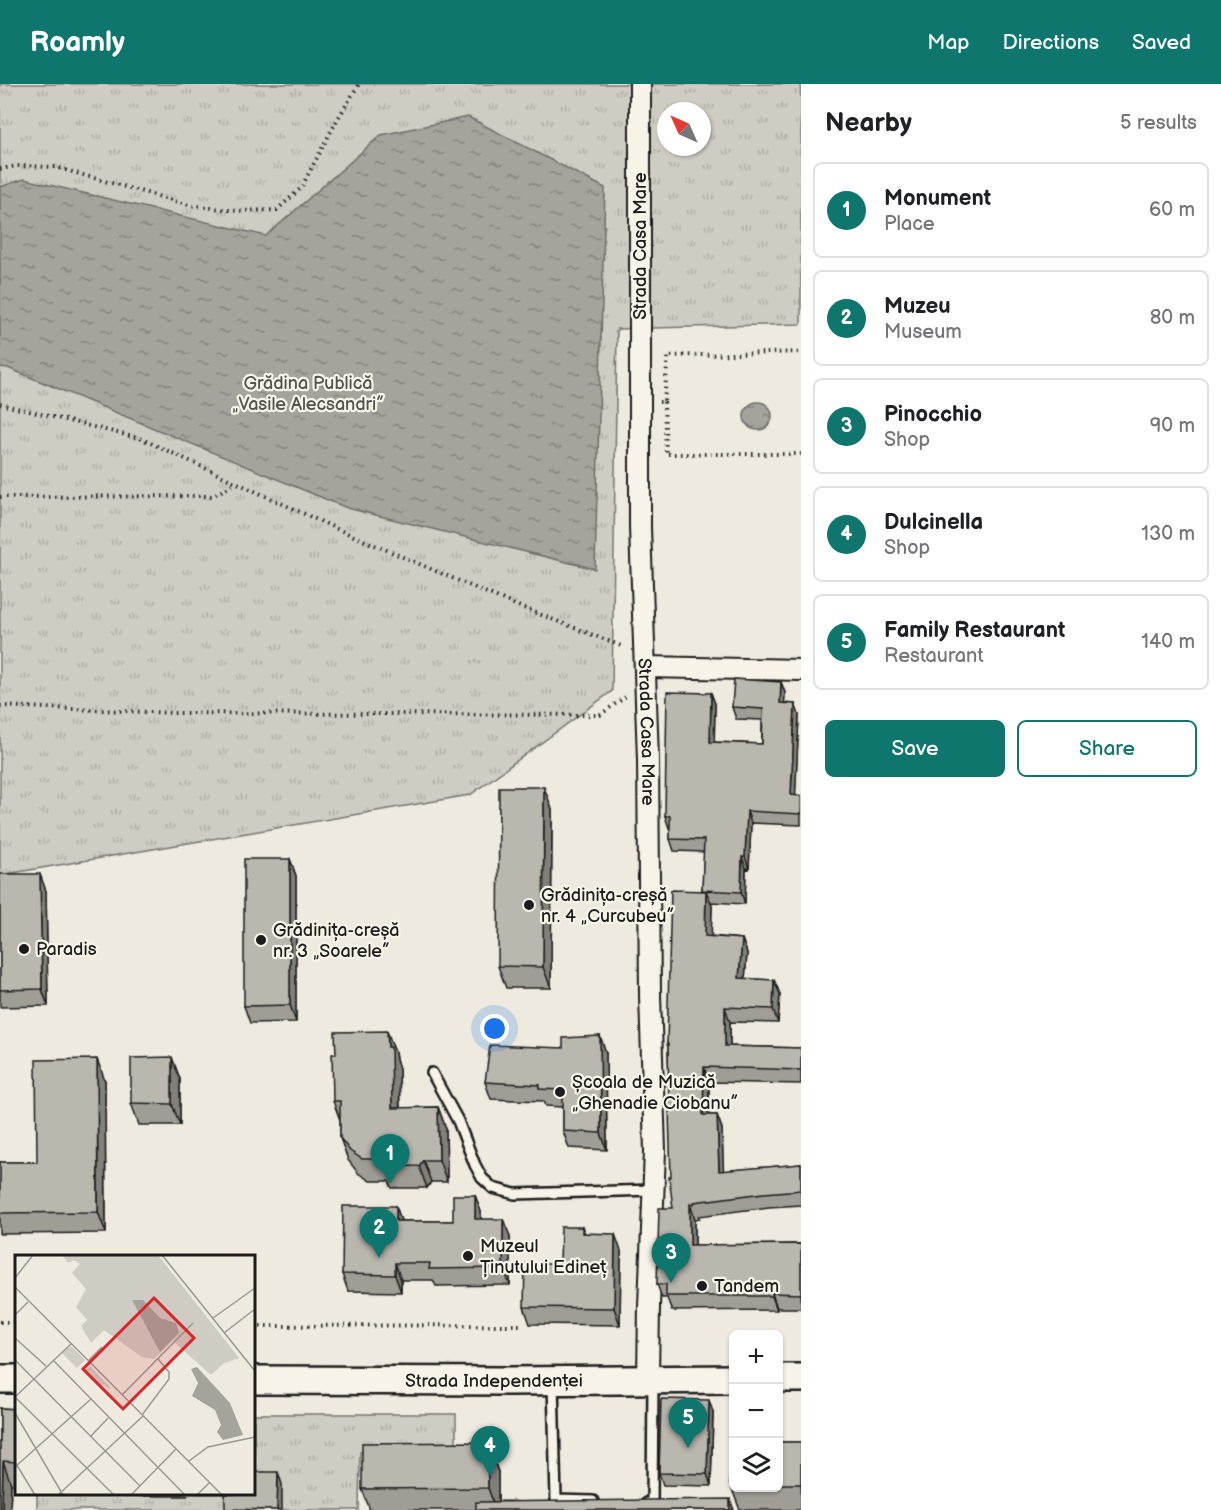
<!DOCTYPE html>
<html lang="en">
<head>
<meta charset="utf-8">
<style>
  body { margin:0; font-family:"Balsamiq Sans",sans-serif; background:#f2f2f2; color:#202124 }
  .controls { position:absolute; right:18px; bottom:18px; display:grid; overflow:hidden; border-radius:9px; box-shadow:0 2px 4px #0004 }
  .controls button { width:54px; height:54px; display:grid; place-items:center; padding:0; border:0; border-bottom:2px solid #e0e0e0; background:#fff; color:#202124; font:30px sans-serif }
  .compass { position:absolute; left:657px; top:18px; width:54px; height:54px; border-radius:50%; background:#fff; box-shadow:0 2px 4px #0004; rotate:315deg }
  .you { position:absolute; left:495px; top:945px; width:21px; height:21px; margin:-15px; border:4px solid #fff; border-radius:50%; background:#1a73e8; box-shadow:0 0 0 9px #1a73e833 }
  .badge { display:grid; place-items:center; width:39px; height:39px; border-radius:50%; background:#0f766e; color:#fff; font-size:20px; font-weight:700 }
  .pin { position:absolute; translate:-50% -50px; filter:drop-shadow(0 2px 3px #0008) }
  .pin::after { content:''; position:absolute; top:32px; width:21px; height:18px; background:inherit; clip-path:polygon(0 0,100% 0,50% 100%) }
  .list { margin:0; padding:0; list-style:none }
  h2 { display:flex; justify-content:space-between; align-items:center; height:78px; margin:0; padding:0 24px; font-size:26px }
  h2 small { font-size:20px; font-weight:400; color:#757577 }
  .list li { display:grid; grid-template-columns:39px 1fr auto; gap:18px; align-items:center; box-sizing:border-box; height:96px; margin:0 12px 12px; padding:0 12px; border:2px solid #e0e0e0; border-radius:9px }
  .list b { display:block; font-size:22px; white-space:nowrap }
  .list p { margin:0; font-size:20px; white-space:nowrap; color:#757577 }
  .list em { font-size:20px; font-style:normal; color:#757577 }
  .actions { display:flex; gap:12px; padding:18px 24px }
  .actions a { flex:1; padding:14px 0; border:2px solid #0f766e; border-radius:9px; text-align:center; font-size:21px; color:#0f766e }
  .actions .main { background:#0f766e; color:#fff }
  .icon { flex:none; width:33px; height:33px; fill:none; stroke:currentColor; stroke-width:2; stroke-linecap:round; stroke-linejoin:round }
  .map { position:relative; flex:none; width:801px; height:1426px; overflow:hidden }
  header { display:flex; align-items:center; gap:36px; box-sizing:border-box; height:84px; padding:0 30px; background:#0f766e; color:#fff }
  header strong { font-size:28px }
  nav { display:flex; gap:33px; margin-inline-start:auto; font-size:21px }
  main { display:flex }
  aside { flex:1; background:#fff }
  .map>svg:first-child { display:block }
  .grass { fill:url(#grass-tufts); stroke:#767470; stroke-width:1.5; fill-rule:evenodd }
  .water { fill:url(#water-ripples); stroke:#6f6d69; stroke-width:1.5 }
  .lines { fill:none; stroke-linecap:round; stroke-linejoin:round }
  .service-casing { stroke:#1c1c1c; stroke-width:14 }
  .minor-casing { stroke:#1c1c1c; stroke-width:24 }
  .secondary-casing { stroke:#1c1c1c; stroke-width:32 }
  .path { stroke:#1c1c1c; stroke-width:4; stroke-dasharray:1.5 4.5; stroke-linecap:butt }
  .service { stroke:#f7f3e8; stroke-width:9 }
  .minor { stroke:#f7f3e8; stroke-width:20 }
  .secondary { stroke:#f7f3e8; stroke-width:27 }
  .wall { fill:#a09d96; stroke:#1c1c1c; stroke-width:1.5 }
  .shaded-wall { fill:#82807a; stroke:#1c1c1c; stroke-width:1.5 }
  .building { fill:#bab7af; stroke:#1c1c1c; stroke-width:1.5 }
  .poi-dot { fill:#1c1c1c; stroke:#f7f3e8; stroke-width:2 }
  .labels { text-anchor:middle; stroke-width:4.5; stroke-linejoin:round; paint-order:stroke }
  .street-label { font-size:18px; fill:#1c1c1c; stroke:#f7f3e8 }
  .park-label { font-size:18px; fill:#52514e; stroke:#f7f3e8 }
  .poi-label { font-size:18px; fill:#1c1c1c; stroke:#f7f3e8; text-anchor:start }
  .inset-road { fill:none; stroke:#9a9892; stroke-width:1.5 }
  .view { fill:#d62828; fill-opacity:0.15; stroke:#d62828; stroke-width:3 }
  .inset-edge { fill:none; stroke:#1c1c1c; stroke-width:3 }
</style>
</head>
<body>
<header>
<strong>Roamly</strong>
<nav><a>Map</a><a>Directions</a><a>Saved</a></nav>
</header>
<main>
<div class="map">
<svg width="801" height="1426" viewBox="0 0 801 1426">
  <defs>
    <pattern id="grass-tufts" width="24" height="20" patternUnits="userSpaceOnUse" patternTransform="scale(1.5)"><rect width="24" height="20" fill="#cfccc3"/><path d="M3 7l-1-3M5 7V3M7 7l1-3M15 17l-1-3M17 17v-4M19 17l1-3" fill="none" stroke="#b1afa7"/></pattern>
    <pattern id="water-ripples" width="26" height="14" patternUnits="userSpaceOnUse" patternTransform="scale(1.5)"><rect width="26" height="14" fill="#a6a39d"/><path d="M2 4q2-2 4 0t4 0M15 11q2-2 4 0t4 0" fill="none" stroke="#86847f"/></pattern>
  </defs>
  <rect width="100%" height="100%" fill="#eeeae0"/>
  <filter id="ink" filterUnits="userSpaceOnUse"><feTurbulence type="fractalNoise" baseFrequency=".0167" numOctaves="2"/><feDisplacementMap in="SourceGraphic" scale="12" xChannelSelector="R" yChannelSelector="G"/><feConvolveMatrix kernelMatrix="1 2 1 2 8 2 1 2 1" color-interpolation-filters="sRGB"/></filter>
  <g filter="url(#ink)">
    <path class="grass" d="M 0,0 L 801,0 L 801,240 L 617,245 L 612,607 L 470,711 L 0,791 ZM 666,27 L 702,27 L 702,63 L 666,63 Z
      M 254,1330 L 456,1330 L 456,1368 L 360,1368 L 359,1426 L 37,1426 L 37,1410 L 254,1410 Z"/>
    <path class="water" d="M 468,33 L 605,104 L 595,485 L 347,424 L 8,284 L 0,283 L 0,103 L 24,95 L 266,152 L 381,51 Z
      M744 332a14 14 0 1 1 28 0a14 14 0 1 1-28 0Z"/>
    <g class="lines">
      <g class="service-casing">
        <path id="service" d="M 432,989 L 458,1037 L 475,1081 L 482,1094 L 493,1104 L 515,1110 L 653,1106
          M 553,1298 L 556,1416 L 593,1417
          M 646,1419 L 652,1419 L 653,1298"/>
      </g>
      <g class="minor-casing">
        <g id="minor">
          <path id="s1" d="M 640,0 L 640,443 L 648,676 L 650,911 L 655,1067 L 649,1222 L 648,1295"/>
          <path d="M 645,583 L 801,586"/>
        </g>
      </g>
      <g class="secondary-casing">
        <g id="secondary">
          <path d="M 778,1294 L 801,1294"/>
          <path d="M 0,1295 L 16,1295"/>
          <path id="s2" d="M 254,1296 L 510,1297 L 734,1295"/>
        </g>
      </g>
      <path class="path" d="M 0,85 L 17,82 L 55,83 L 189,121 L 237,127 L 277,126 L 301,104 L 337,36 L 359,0
        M 659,318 L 664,318 L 668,272 L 801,268
        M 664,318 L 666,370 L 801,370
        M 0,320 L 142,355 L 335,444 L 513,520 L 624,563
        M 0,413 L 212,412 L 236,399
        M 0,622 L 174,629 L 600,631 L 625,613
        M 0,1238 L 16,1238
        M 254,1242 L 522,1241"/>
      <use href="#service" class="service"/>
      <use href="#minor" class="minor"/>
      <use href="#secondary" class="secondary"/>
    </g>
    <path class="wall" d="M 781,598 L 785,609 L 784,619 L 795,620 L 799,631 L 795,712 L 801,712 L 801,741 L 751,739 L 749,785 L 746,784 L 745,820 L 711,818 L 712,821 L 711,852 L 742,855 L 747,869 L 745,895 L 774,896 L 780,910 L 778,939 L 730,938 L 730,962 L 801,964 L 801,1000 L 709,998 L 709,1031 L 717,1031 L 722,1045 L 723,1087 L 801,1080 L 801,1121 L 769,1123 L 699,1132 L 700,1134 L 695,1135 L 695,1161 L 801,1160 L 801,1224 L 777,1224 L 777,1226 L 672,1227 L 667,1214 L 662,1214 L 657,1200 L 673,1124 L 668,963 L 667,960 L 702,807 L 704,768 L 674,767 L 670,755 L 670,744 L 669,744 L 665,732 L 711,609 L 715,620 L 714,658 L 762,660 L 762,636 L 736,635 L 732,623 Z
      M 552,725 L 551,904 L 506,904 L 498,882 Z
      M 290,775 L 296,792 L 296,938 L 250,939 L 244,922 Z
      M 0,790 L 46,807 L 48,922 L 0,923 Z
      M 600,952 L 606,969 L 607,1066 L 569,1064 L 563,1047 L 563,1023 L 546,1022 L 544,1017 L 491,1015 L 485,998 L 563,964 Z
      M 395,968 L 396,976 L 399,985 L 400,1024 L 438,1023 L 446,1045 L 447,1098 L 431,1098 L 427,1104 L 392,1104 L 389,1097 L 370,1097 L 358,1089 L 348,1076 L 340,1054 L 340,1036 L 333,1017 Z
      M 180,995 L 180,1041 L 139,1041 L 131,1019 Z
      M 105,997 L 106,1149 L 0,1150 L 0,1078 L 37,1078 Z
      M 475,1111 L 481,1128 L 481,1135 L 510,1152 L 510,1201 L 436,1202 L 433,1196 L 401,1196 L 401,1208 L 348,1207 L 342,1190 L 396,1122 L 401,1137 L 453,1137 Z
      M 582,1143 L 585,1149 L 621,1167 L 620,1241 L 530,1240 L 524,1223 L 560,1180 Z
      M 0,1324 L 16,1325 L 16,1400 L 11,1400 L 10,1426 L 0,1426 Z
      M 713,1328 L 711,1402 L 663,1401 L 659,1389 Z
      M 487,1358 L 498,1388 L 498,1417 L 734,1426 L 370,1426 L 362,1405 Z
      M 734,1358 L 734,1404 L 778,1404 L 778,1358 L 801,1358 L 801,1426 L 740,1426 L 730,1400 Z
      M 126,1410 L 187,1410 L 187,1412 L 126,1412 Z"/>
    <path class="shaded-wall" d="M 781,598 L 785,609 L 784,631 L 780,619 Z
      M 711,609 L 715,620 L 714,669 L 710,658 Z
      M 795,620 L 799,631 L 795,723 L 791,711 Z
      M 544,703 L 552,725 L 551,904 L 543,883 Z
      M 747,727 L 751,739 L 749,785 L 745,773 Z
      M 742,773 L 746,784 L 745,820 L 741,808 Z
      M 290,775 L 296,792 L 296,938 L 290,921 Z
      M 40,790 L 46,807 L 48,922 L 42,905 Z
      M 706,807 L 712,821 L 711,866 L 705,852 Z
      M 742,855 L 747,869 L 744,909 L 739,894 Z
      M 774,896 L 780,910 L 778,939 L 773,925 Z
      M 725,923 L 730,938 L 730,976 L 725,962 Z
      M 387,947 L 395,968 L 396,976 L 399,985 L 400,1046 L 392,1024 Z
      M 600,952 L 606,969 L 607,1066 L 601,1049 Z
      M 172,973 L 180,995 L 180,1041 L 172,1020 Z
      M 97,975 L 105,997 L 106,1149 L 98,1128 Z
      M 704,983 L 709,998 L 708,1046 L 703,1031 Z
      M 438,1023 L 446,1045 L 447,1098 L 439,1076 Z
      M 717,1031 L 722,1045 L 724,1102 L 719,1087 Z
      M 423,1076 L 431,1098 L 427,1104 L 419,1082 Z
      M 475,1111 L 481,1128 L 481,1152 L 475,1135 Z
      M 690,1120 L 695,1135 L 695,1176 L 690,1161 Z
      M 396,1122 L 402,1139 L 396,1137 Z
      M 503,1135 L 510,1152 L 510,1201 L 503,1184 Z
      M 615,1150 L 621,1167 L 620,1241 L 614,1224 Z
      M 395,1179 L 401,1196 L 401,1208 L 395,1191 Z
      M 772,1209 L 777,1224 L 777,1226 L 772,1212 Z
      M 709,1316 L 713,1328 L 711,1402 L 707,1390 Z
      M 487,1358 L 498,1388 L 498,1426 L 496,1426 L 488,1404 Z
      M 3,1377 L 11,1400 L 10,1426 L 2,1426 Z
      M 278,1388 L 282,1400 L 282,1426 L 277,1426 Z
      M 730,1415 L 734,1426 L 730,1426 Z"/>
    <path class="building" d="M 734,595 L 781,598 L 780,619 L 795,620 L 791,711 L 801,712 L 801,730 L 747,727 L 745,773 L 742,773 L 741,808 L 702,806 L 704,756 L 670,755 L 670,732 L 665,732 L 667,608 L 711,609 L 710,658 L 762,660 L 763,625 L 732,623 Z
      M 499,703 L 544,703 L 543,883 L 498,882 Z
      M 244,775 L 290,775 L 290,921 L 244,922 Z
      M 0,790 L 40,790 L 42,905 L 0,906 Z
      M 671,806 L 706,807 L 705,852 L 742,855 L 739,894 L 774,896 L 773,925 L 725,923 L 725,962 L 801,964 L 801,986 L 704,983 L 703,1031 L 717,1031 L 719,1087 L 801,1080 L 801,1106 L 764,1109 L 694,1118 L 694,1120 L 690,1120 L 690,1161 L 801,1160 L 801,1210 L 772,1209 L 772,1212 L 666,1212 L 666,1200 L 657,1200 L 659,1124 L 673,1124 L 669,1093 L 671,1093 L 669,1028 L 668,960 L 667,960 Z
      M 387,947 L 388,963 L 391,963 L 392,1024 L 438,1023 L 439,1076 L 423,1076 L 419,1082 L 384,1083 L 384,1075 L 362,1075 L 350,1067 L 340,1054 L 340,1017 L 333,1017 L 332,970 L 336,970 L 335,948 Z
      M 600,952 L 601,1049 L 563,1047 L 563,1006 L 539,1005 L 540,1001 L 485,998 L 490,961 L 563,964 L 563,954 Z
      M 172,973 L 172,1020 L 131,1019 L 131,974 Z
      M 97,975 L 98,1128 L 0,1129 L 0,1078 L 37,1078 L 36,976 Z
      M 453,1111 L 475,1111 L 475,1135 L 503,1135 L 503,1184 L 429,1185 L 430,1179 L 395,1179 L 395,1191 L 342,1190 L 343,1122 L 396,1122 L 396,1137 L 453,1137 Z
      M 561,1143 L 582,1143 L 582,1149 L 615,1150 L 614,1224 L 524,1223 L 525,1180 L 560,1180 Z
      M 661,1315 L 709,1316 L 707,1390 L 659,1389 Z
      M 0,1324 L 16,1325 L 16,1378 L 3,1377 L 2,1426 L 0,1426 Z
      M 487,1358 L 488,1404 L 362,1405 L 362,1359 Z
      M 730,1358 L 734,1358 L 734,1400 L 730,1400 Z
      M 778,1358 L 801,1358 L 801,1400 L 778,1400 Z
      M 254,1388 L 278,1388 L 277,1426 L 225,1425 L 225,1410 L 254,1410 Z
      M 730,1415 L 730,1426 L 476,1426 L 476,1418 Z"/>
  </g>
  <g class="poi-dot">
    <circle cx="529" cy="821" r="6"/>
    <circle cx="261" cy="856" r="6"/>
    <circle cx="24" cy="865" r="6"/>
    <circle cx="560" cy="1008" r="6"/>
    <circle cx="468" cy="1172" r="6"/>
    <circle cx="702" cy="1202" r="6"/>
  </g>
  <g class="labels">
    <g class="street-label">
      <text transform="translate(640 162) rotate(-90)" y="6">Strada Casa Mare</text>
      <text dy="6" stroke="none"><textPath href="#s1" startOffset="648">Strada Casa Mare</textPath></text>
      <text dy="6" stroke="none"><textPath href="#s2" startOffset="240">Strada Independenței</textPath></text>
    </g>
    <g class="park-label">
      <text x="308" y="305">Grădina Publică<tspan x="308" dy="21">„Vasile Alecsandri”</tspan></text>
    </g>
    <g class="poi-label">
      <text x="541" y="817">Grădinița-creșă<tspan x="541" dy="21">nr. 4 „Curcubeu”</tspan></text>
      <text x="273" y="852">Grădinița-creșă<tspan x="273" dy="21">nr. 3 „Soarele”</tspan></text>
      <text x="36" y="871">Paradis</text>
      <text x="572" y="1004">Școala de Muzică<tspan x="572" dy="21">„Ghenadie Ciobanu”</tspan></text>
      <text x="480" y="1168">Muzeul<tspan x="480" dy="21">Ținutului Edineț</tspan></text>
      <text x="714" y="1208">Tandem</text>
    </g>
  </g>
  <g transform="translate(15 1171)">
    <rect width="240" height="240" fill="#eeeae0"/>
    <path d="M 47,0 L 143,0 L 224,103 L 208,109 L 196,120 L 158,86 L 139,104 L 127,102 L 89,75 L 76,88 L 66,71 L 72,65 L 61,52 L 71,34 L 57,18 L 65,9 L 59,5 L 53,8 ZM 56,91 L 70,105 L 62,113 L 47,98 ZM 75,111 L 95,132 L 94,134 L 89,129 L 85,132 L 69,116 Z" fill="#cfccc3"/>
    <path d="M 117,45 L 128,45 L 145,63 L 161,68 L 164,78 L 145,97 ZM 182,112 L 215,148 L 228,180 L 208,185 L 202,177 L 206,170 L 200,155 L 177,141 L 183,128 L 176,114 Z" fill="#a6a39d"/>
    <path class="inset-road" d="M 147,0 L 240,116M 0,23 L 18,0M 0,32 L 207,240M 0,60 L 13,47M 198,63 L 240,33M 209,78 L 240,54M 0,83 L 31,111M 0,105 L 125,231M 38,105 L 170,240M 73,106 L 87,92M 107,140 L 178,68M 0,142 L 99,240M 0,142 L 56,89M 0,158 L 48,240M 127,160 L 154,124 L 154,117 L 143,104M 76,181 L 93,163M 174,206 L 193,192 L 240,182M 0,207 L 20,240M 0,212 L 76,144M 43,240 L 128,161M 116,240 L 161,194M 182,240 L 195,227"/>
    <path class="view" d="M 139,43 L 179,83 L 108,154 L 68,114 Z"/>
    <rect width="240" height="240" class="inset-edge"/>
  </g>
</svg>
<div class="controls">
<button>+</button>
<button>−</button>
<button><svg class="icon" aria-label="layers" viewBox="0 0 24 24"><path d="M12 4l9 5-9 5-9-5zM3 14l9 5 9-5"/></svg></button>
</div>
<svg class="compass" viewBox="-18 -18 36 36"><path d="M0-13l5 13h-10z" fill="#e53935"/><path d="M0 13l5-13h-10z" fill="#757577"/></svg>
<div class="you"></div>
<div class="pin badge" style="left:390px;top:1100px">1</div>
<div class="pin badge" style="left:379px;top:1174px">2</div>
<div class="pin badge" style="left:671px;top:1199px">3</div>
<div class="pin badge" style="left:490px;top:1392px">4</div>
<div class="pin badge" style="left:688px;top:1364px">5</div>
</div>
<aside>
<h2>Nearby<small>5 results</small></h2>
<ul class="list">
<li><span class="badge">1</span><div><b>Monument</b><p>Place</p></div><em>60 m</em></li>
<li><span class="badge">2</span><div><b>Muzeu</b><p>Museum</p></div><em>80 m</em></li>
<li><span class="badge">3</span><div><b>Pinocchio</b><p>Shop</p></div><em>90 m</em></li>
<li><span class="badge">4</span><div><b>Dulcinella</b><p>Shop</p></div><em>130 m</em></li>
<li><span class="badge">5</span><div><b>Family Restaurant</b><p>Restaurant</p></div><em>140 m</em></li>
</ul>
<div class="actions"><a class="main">Save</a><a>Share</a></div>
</aside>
</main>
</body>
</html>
